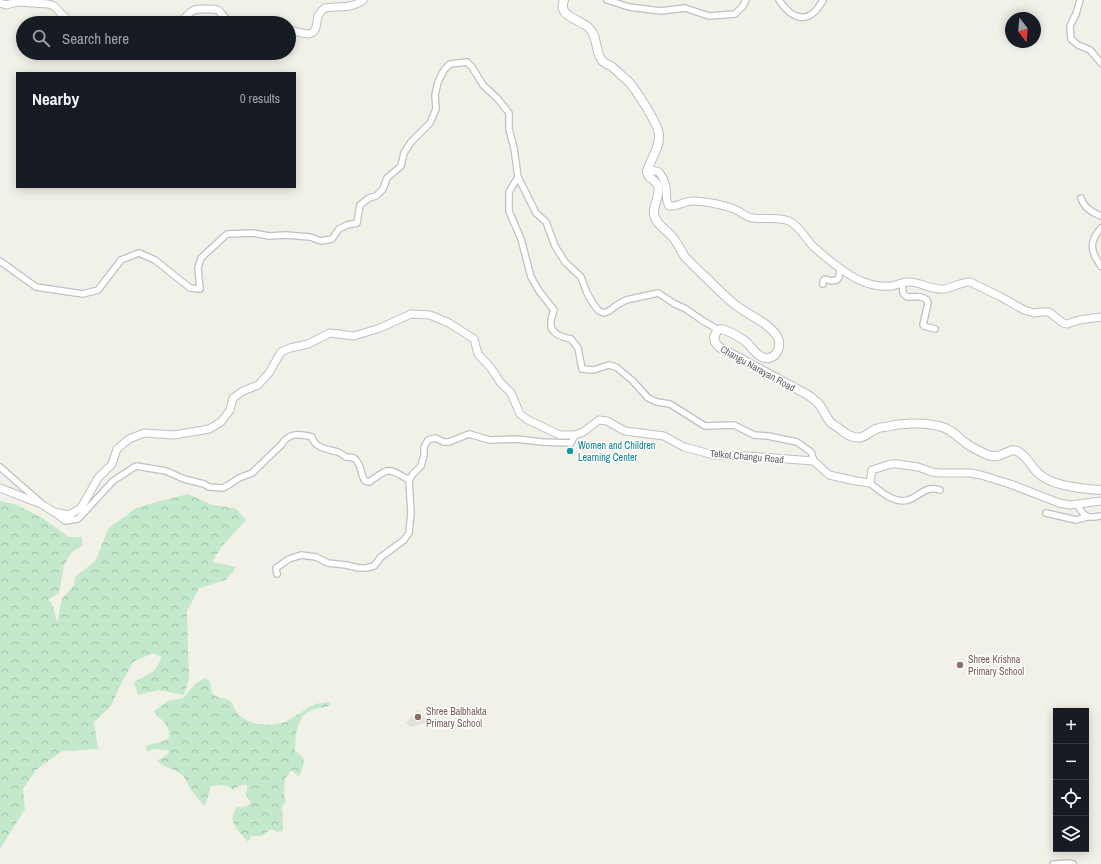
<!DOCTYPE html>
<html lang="en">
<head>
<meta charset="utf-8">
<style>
  body { margin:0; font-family:"Archivo Narrow",sans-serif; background:#242831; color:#f1f3f6 }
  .controls { position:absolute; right:12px; bottom:12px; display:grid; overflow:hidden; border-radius:0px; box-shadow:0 2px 10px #0003 }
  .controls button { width:36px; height:36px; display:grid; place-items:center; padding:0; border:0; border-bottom:1px solid #363941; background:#171b24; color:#f1f3f6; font:20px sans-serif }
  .compass { position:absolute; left:1005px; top:12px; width:36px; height:36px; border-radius:50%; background:#171b24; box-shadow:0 2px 10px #0003; rotate:164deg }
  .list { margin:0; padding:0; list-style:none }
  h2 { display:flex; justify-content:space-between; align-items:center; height:52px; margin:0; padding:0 16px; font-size:17px }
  h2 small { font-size:13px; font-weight:400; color:#9ea1a6 }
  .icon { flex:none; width:22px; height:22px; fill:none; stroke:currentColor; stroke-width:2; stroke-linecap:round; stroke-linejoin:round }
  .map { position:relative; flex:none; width:1101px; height:864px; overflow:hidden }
  .search { position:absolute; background:#171b24; box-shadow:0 2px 10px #0003; left:16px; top:16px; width:280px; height:44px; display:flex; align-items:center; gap:10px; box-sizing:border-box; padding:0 14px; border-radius:22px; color:#9ea1a6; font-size:15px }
  .panel { position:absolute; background:#171b24; box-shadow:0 2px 10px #0003; left:16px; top:72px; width:280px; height:116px; border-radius:0px }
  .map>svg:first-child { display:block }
  .education { fill:#e1e0d6 }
  .forest { fill:url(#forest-crowns) }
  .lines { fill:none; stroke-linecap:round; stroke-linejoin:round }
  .minor-casing { stroke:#bfbfc6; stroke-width:8 }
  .tertiary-casing { stroke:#bfbfc6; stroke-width:9 }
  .secondary-casing { stroke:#bdbec5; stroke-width:10 }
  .minor { stroke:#fff; stroke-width:5.5 }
  .tertiary { stroke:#fff; stroke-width:7 }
  .secondary { stroke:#fff; stroke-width:8 }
  .culture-dot { fill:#0f9aa8; stroke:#fff; stroke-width:1.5 }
  .education-dot { fill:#8d6e63; stroke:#fff; stroke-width:1.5 }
  .labels { text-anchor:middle; stroke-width:3; stroke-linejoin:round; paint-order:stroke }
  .street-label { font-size:10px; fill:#5f6168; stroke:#fff }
  .culture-label { font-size:10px; fill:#0d838f; stroke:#fff; text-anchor:start }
  .education-label { font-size:10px; fill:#785e54; stroke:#fff; text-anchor:start }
</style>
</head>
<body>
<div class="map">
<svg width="1101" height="864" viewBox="0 0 1101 864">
  <defs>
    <pattern id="forest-crowns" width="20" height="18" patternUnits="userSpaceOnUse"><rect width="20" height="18" fill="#c4e8cc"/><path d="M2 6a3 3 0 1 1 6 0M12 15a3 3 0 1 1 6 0" fill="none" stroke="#a2bfa9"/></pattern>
  </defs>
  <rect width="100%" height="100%" fill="#f1f1e8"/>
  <path class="education" d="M 418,710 L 427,720 L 424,723 L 411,727 L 406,723 Z"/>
  <path class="forest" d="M 188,494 L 212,505 L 235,508 L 246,520 L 222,546 L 212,562 L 236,567 L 226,580 L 199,588 L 187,611 L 189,679 L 184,695 L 158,690 L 138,695 L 134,682 L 154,671 L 162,657 L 153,653 L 133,662 L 120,686 L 111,706 L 94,722 L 98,749 L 62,751 L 36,770 L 23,789 L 25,809 L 0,849 L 0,501 L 17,505 L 41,517 L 69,537 L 82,537 L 82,546 L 72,552 L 64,565 L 59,593 L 48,599 C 54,606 55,614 57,623 L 62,599 L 74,585 L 75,577 L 96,560 L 108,529 L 136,508 L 160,501 Z
    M 205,678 C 214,683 209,688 213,694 C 218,699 225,697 230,701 C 234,704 234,710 238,714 C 251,726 268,727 285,722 C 290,720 293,717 298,714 C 299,713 301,713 303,711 C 306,710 308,707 311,706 C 316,703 323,703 329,702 L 330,704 L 329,706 C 322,708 311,709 305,714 C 296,723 295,739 295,751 C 308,759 304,764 299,777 L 292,770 L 285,779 L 284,794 L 286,802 L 282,806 L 283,829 L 282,831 L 278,832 L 271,829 L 265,834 L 261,836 L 251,836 L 248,842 C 238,830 226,822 237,807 C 242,808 246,807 251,803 L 245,793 L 247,790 L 247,785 C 241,784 238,787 233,790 C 227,784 219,785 211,786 L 206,803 L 205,805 L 203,805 C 199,800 195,795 191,790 C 188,785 186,778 181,774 C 173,768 163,768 157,760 L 163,758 L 168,754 L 169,750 L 155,749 L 148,751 L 146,750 L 146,746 C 151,744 167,742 169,737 C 170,736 169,733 169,731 C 168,728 167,725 165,723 C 160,718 158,717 154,711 L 168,701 L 183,698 L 196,683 Z"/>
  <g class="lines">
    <g class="minor-casing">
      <path id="minor" d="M 607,0 L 629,7 L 661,11 L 685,8 L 709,16 L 735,14 L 743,6 L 746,0
        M 779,0 C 793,21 810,25 823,0
        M 1080,0 L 1076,14 L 1070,26 L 1071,39 L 1078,45 L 1090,50 L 1101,63
        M 518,177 L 536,213 L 546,222 L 555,246 L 565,262 L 581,277 L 587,293 L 594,305 L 599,311 L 604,313 L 609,311 L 617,305 L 626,300 L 658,293 L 675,304 L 686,309 L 703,321 L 719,330
        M 1081,198 C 1084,208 1092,212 1101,216
        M 1101,228 C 1089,242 1090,251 1101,266
        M 0,261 L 36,287 L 83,294 L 98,290 L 121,260 L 139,253 L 155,260 L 190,288 L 200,289 L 198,268 L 201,258 L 227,234 L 253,233 L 269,236 L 286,235 L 310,237 L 321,241 L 332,239 L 339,229 L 347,225 L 357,223 L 360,205 L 369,198 L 376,196 L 383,189 L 387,178 L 401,166 L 404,153 L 411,142 L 430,123 L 436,109 L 435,95 L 438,82 L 444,70 L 450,64 L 467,62 L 472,67 L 483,85 L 497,98 L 509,113 L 509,129 L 514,148 L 518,177 L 509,192 L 509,211 L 521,239 L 531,277 L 539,291 L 554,310 C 547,328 551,335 571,339 L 578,348 L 582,369 L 593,370 L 609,365 L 616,367 L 633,381 L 648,398 L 657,402 L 670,404 L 705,426 L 734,425 L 754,435 L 768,436 L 797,442 L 811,452 L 814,461
        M 902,283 L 903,293 L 907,297 C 915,297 920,295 927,300 L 928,303 L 923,325 L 924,326 L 935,329
        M 823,284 L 823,281 L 825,279 L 831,281 L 837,280 L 839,277 L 840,268
        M 0,467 L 40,502
        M 870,483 C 880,491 894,504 908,500 C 921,496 925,485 940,490
        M 1077,504 C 1084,517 1087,519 1101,516
        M 55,513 L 65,521 L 78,519 L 113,481 L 136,466 L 166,471 L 184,479 L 204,484 L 209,487 L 223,488 L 230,484 L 239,478 L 252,473 L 282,444 C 289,432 300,434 312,437 C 313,439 313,441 315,443 C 320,449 331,450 338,452 C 341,453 343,455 346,457 C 350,458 351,456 355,459 C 362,465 360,474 365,481 L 369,482 C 389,468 387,467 409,480
        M 1046,513 L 1076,520 L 1087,517
        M 277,574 L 276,568 L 289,559 L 301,555 L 316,557 L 328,563 L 346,565 L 359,568 L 366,568 L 374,566 L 381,557 L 404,540 L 409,533 L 411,513 L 409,480 L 413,474 L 421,466 L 424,455 L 424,447 L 428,440 L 435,438 L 444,442 L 449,442 L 469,434 L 490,440 L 516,439 L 542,442 L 571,443 L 575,435
        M 1053,864 L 1069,863 L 1073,864"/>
    </g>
    <g class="tertiary-casing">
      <path id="tertiary" d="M 0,3 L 6,5 L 17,2 L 48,4 L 54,6 L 70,23
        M 98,23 L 101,21 L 111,23
        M 179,23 C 193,13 187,8 208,9 C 211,9 215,9 218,10 C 222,13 224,19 229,21 C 239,25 250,21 261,23
        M 289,30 C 294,31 303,34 308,34 C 318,33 316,23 318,16 C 320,13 322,10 325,8 C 337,6 353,9 363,0
        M 647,169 L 659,172 C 662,176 665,181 666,187 C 667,193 665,200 669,206 C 677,207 684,201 693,201 C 704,201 724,205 734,209 C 741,211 746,218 753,218 C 765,220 778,216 789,221 C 800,226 806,240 814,247 C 826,258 849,277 864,282 C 872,285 883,287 891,286 C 897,285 902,282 909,282 C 921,282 930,290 944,289 C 952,288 964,281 970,282 L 1001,297 L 1024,310 L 1034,313 L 1041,312 L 1049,312 L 1063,323 L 1067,324 L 1079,320 L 1101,317
        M 0,488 L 41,504 L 54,512 L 69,515 L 81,508 L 98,478 L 112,464 L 117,449 L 129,439 L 144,433 L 174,435 L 209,429 L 221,422 L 230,410 L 233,398 L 243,391 L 258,385 L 269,373 L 281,352 L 290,348 L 308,344 L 330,333 L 354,336 L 380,328 L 411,314 L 430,315 L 449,323 L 474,339 L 478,354 L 491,368 L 500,382 L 511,393 L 520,414 L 528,420 L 560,435 L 575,435 L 583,432 L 599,420 L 607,421 L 625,431 L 664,436 L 684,447 L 714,455 L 747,456 L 814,461 L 829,475 L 856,481 L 870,483 L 872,470 L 891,464 L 897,464 L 918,467 L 932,472 L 939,473 L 970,473 L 981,475 L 1010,484 L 1059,503 L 1070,505 L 1101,501"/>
    </g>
    <g class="secondary-casing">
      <path id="secondary" d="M 564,0 C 557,17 580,19 589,28 C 598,37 595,50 601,59 C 603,63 607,64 611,66 C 616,70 622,76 627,80 C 635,88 659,125 659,135 C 660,149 650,159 647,172 C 648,180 656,179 658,186 C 662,197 648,209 657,221 C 661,228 669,232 674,239 C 678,244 681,251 685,257 C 690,262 695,267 700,272 C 711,282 722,294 733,303 C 747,315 767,321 777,336 C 782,344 778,356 769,358 C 759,360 752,347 745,341 C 738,336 729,331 721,329 L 717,331 L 714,337 L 715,342 L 719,347 L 808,395 C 813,399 818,402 821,407 C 824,412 827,418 831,423 C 834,425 838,427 841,430 C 844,432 847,435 851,436 C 863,441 867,433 876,429 C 878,428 882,427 885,427 C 901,423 922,422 939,426 C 950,428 958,437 967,444 C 973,448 981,452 988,455 C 1002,460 1009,447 1017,451 C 1026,455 1031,466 1038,473 C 1051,486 1083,489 1101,490"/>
    </g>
    <use href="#minor" class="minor"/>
    <use href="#tertiary" class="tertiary"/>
    <use href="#secondary" class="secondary"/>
  </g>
  <circle class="culture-dot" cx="570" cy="451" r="4"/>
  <g class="education-dot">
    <circle cx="960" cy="665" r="4"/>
    <circle cx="418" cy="717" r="4"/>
  </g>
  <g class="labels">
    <g class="street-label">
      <text transform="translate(758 368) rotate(29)" y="4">Changu Narayan Road</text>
      <text transform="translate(747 456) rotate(5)" y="4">Telkot Changu Road</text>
    </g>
    <g class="culture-label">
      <text x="578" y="449">Women and Children<tspan x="578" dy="12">Learning Center</tspan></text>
    </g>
    <g class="education-label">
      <text x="968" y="663">Shree Krishna<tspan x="968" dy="12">Primary School</tspan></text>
      <text x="426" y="715">Shree Balbhakta<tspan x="426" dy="12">Primary School</tspan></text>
    </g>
  </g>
</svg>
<div class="controls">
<button>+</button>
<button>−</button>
<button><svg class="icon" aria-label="locate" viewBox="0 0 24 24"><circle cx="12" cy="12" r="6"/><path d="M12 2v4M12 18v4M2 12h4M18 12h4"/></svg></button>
<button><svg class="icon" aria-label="layers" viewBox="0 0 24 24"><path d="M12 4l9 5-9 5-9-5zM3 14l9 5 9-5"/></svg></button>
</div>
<svg class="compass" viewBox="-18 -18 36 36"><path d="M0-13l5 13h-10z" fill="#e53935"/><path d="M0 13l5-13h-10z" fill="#9ea1a6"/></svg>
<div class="search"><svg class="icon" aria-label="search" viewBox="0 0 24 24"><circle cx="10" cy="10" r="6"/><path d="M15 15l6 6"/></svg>Search here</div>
<section class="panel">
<h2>Nearby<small>0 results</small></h2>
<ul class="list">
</ul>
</section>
</div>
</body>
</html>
